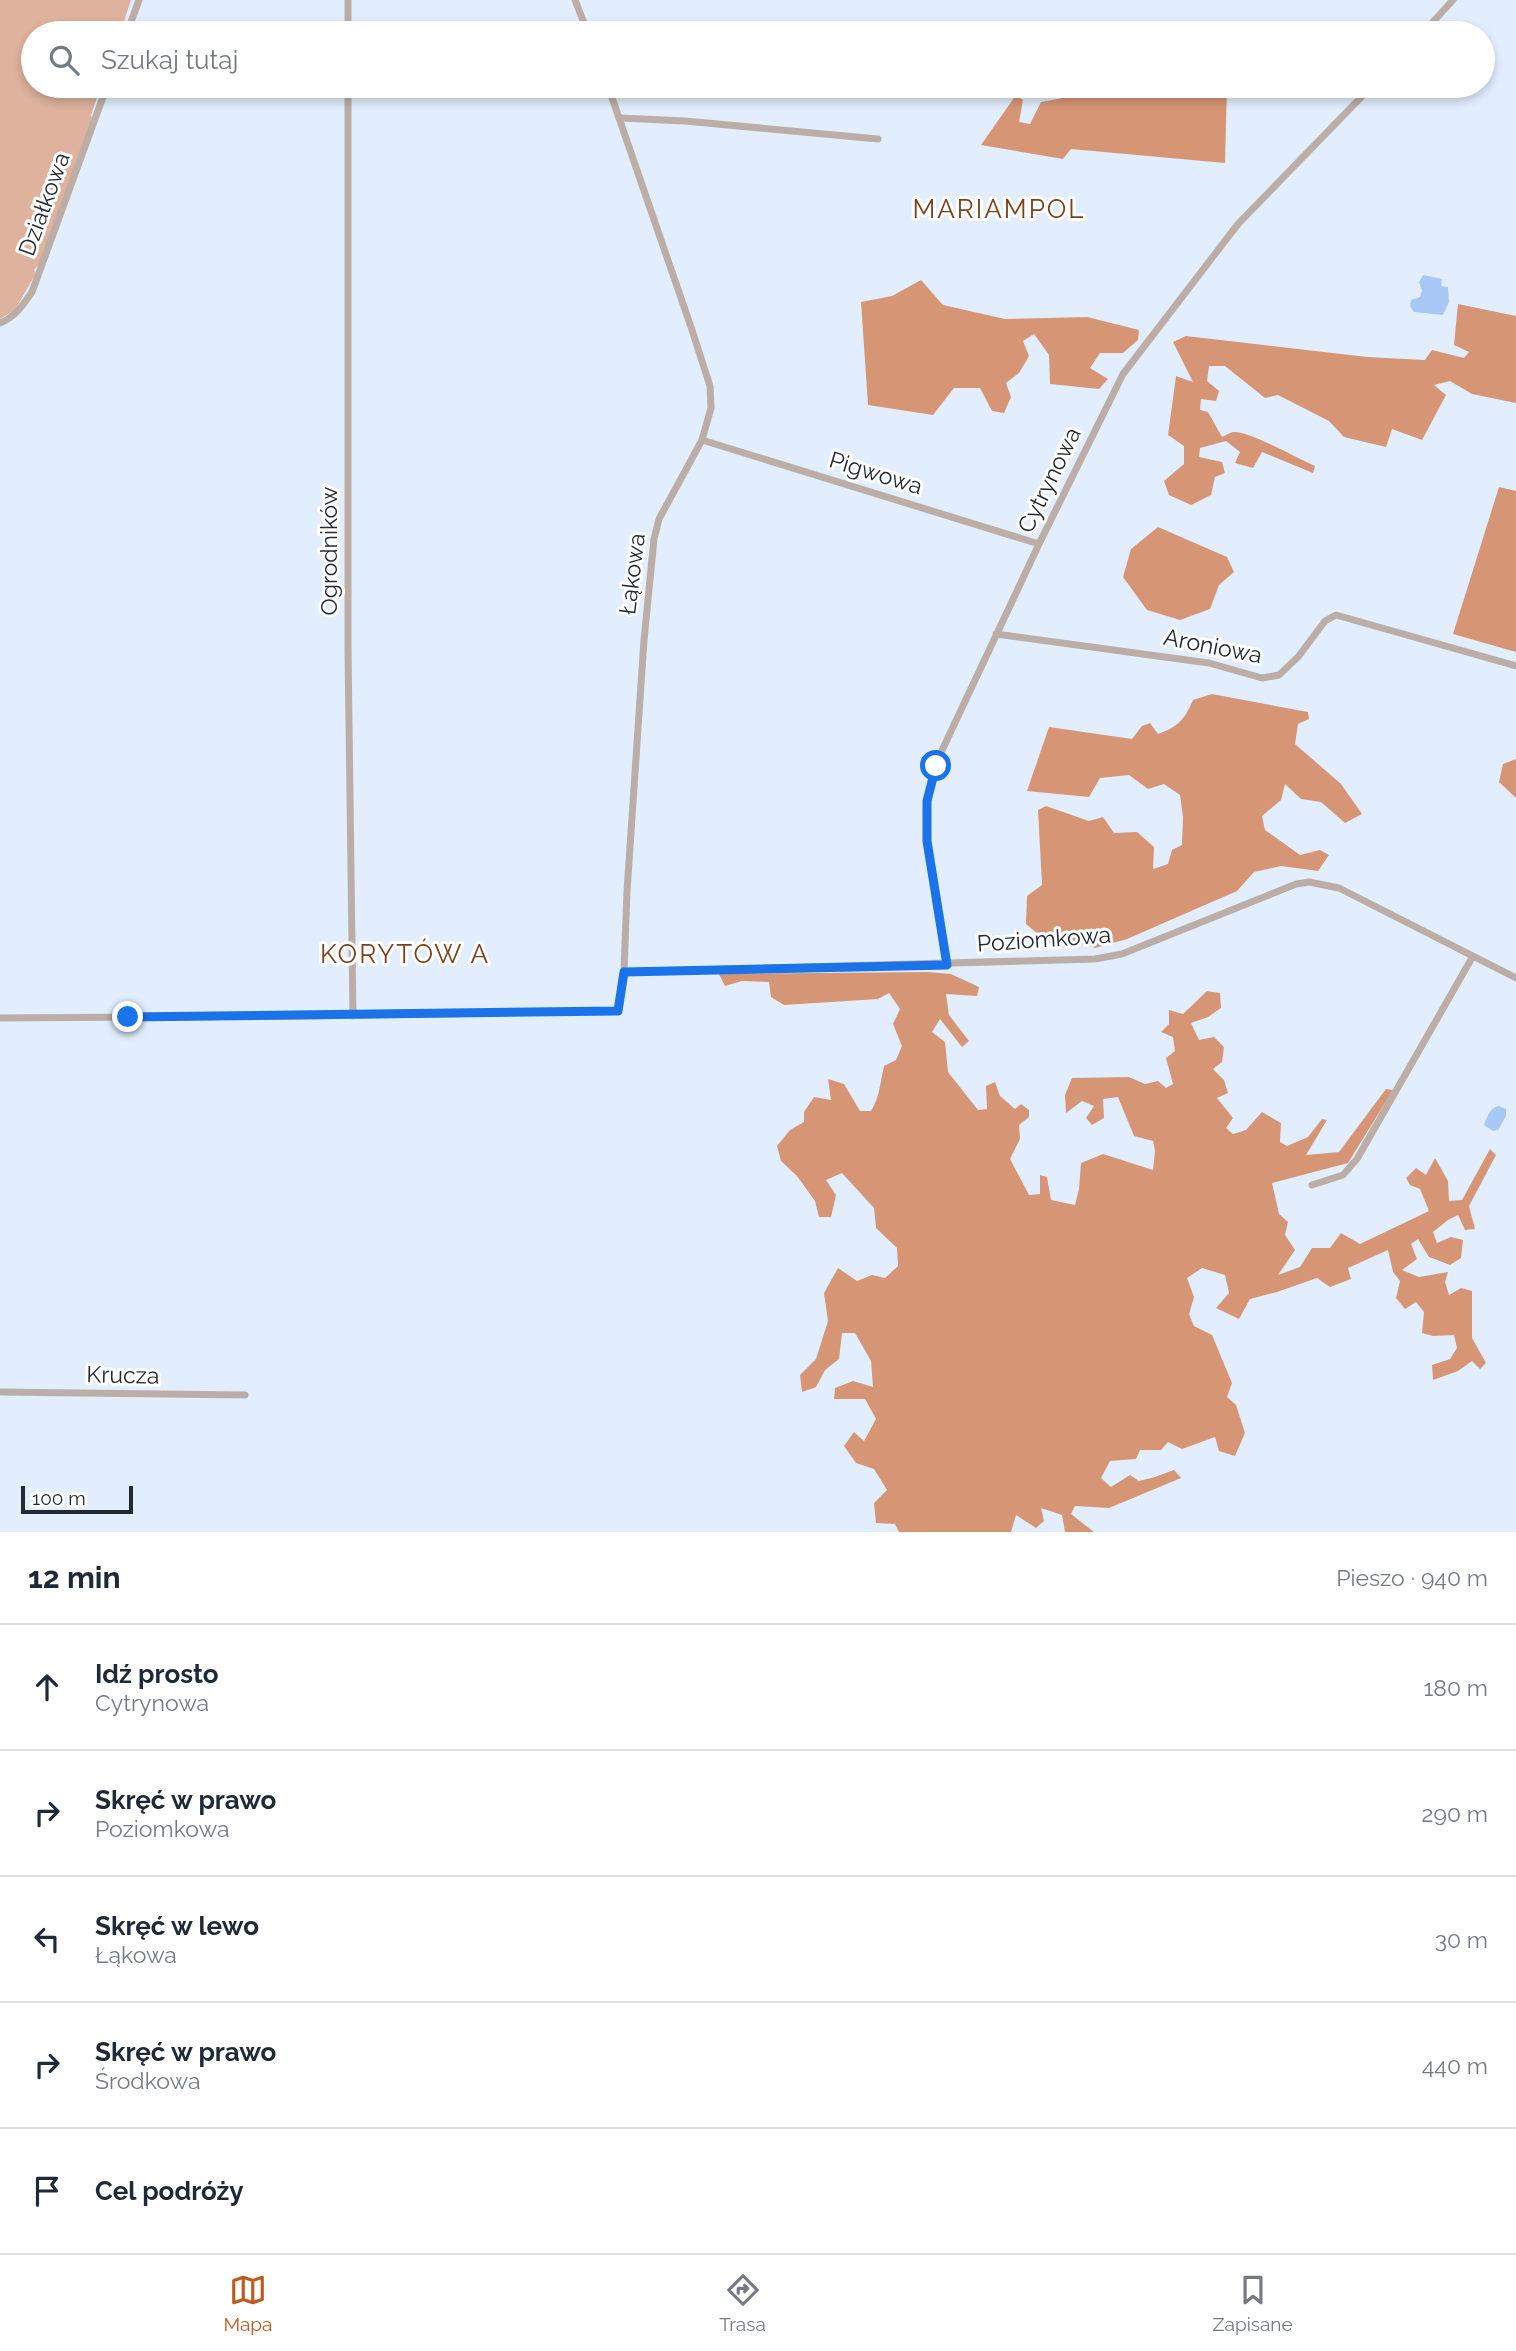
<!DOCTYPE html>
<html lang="pl">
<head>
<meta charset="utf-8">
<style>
  body { margin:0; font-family:Raleway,sans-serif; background:#f2f2f3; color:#1f2937 }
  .scale { position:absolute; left:21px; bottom:18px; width:112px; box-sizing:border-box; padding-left:7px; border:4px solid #212932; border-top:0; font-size:19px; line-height:24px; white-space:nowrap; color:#212932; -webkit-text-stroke:5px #fff; paint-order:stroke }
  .stop { position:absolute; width:21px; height:21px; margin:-16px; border:5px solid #1a73e8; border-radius:50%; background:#fff }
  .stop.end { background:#1a73e8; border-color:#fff; box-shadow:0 2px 7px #0008 }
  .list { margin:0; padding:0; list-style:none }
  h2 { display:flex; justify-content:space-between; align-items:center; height:91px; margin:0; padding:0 28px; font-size:30px }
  h2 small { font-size:23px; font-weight:400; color:#747a83 }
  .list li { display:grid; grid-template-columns:46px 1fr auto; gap:21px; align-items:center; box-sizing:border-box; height:126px; padding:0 28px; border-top:2px solid #e0e1e3 }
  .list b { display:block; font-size:26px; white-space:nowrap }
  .list p { margin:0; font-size:23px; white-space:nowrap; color:#747a83 }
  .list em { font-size:23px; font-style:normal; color:#747a83 }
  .icon { flex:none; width:38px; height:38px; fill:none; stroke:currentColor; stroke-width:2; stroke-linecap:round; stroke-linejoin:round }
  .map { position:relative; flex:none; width:1516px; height:1532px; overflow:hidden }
  .search { position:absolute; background:#fff; box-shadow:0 4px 10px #0003; left:21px; right:21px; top:21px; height:77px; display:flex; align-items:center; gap:18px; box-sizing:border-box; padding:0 24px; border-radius:38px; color:#747a83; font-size:26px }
  .sheet { height:721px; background:#fff }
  nav { display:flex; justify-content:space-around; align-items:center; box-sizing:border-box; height:98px; border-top:2px solid #e0e1e3; background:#fff; font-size:19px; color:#747a83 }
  nav a { display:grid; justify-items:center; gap:4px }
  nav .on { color:#bd5b1f }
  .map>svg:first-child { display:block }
  .green { fill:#deb29c }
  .forest { fill:#d69675 }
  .water { fill:#a8c9f5 }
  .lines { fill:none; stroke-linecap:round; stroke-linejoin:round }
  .minor { stroke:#bcaea7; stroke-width:7 }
  .route { stroke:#1a73e8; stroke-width:9 }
  .labels { text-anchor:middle; stroke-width:6; stroke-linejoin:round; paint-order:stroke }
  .street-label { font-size:23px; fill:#212932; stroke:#fff }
  .quarter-label { font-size:26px; letter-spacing:2px; fill:#7e3f1b; stroke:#fff }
</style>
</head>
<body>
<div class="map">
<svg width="1516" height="1532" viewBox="0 0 1516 1532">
  <rect width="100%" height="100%" fill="#e2eefe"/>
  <path class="green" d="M 0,0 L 131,0 L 120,33 L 33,33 L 33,86 L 101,86 L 91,115 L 92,119 L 40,263 L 34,270 L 36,273 L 15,310 L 0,319 Z"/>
  <path class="forest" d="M 1082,86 L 1227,86 L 1225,163 L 1071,149 L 1063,159 L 981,145 L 1016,95 L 1023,100 L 1019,122 L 1030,124 L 1041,102 L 1063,98 Z
    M 921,280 L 943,305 L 1005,319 L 1087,317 L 1139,330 L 1138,340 L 1123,353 L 1100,353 L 1090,368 L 1108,379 L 1099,389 L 1050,384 L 1049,355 L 1034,334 L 1023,341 L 1029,356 L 1019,373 L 1006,383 L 1011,397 L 1004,413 L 992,411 L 980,388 L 954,388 L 933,415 L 868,405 L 861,302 L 892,296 Z
    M 1458,304 L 1516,316 L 1516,403 L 1472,394 L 1450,381 L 1434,385 L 1446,395 L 1422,440 L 1392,429 L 1386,447 L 1344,437 L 1329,421 L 1278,395 L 1265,398 L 1225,366 L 1209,366 L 1207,381 L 1219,391 L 1216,401 L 1201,399 L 1200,410 L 1208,412 L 1222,437 C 1226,435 1229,433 1233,432 C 1248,430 1298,459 1315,466 L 1313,473 L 1262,452 L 1253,468 L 1235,463 L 1240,452 L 1226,441 L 1200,448 L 1199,457 L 1222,462 L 1225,473 L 1215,477 L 1211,495 L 1191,505 L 1169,495 L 1164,481 L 1184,464 L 1184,446 L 1168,435 L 1176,376 L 1193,382 L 1173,342 L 1186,336 L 1367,357 L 1425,360 L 1432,350 L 1464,358 L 1469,352 L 1454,345 Z
    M 1499,487 L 1516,491 L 1516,652 L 1453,634 Z
    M 1158,527 L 1227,557 L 1234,572 L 1219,585 L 1210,609 L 1180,620 L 1147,610 L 1123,577 L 1131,549 Z
    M 1212,694 L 1308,712 L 1309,719 L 1298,724 L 1295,744 L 1341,784 L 1362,814 L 1345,823 L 1321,802 L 1301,799 L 1285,784 L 1281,800 L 1262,816 L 1265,830 L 1300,855 L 1320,850 L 1329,855 L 1318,871 L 1281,866 L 1254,872 L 1237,891 L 1127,939 L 1095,948 L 1075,941 L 1050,944 L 1026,924 L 1027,896 L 1042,885 L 1038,810 L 1046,806 L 1089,821 L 1103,817 L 1114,833 L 1137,832 L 1154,847 L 1153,869 L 1168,864 L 1172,850 L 1182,845 L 1183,817 L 1180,795 L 1164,784 L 1148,789 L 1129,775 L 1100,778 L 1089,797 L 1027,791 L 1049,727 L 1132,739 L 1142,726 L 1150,723 L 1158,734 C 1178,727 1185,719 1193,700 Z
    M 1516,759 L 1516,798 L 1499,782 L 1503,764 Z
    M 928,972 L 951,974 L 979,987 L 977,996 L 946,994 L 949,1015 L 969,1041 L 962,1047 L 940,1019 L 932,1032 L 945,1042 L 948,1072 L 978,1110 L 987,1109 L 986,1086 L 995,1082 L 1000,1096 L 1015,1109 L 1021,1104 L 1029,1110 L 1029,1117 L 1019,1125 L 1020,1139 L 1010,1159 L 1029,1195 L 1040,1194 L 1040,1175 L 1047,1177 L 1051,1200 L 1075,1205 L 1079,1189 L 1081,1163 L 1103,1154 L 1153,1170 L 1155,1151 L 1153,1141 L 1134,1136 L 1118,1097 L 1103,1099 L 1104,1118 L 1092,1125 L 1086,1118 L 1094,1106 L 1082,1101 L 1066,1113 L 1065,1095 L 1072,1078 L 1129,1077 L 1145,1084 L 1158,1081 L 1166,1088 L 1173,1084 L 1166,1058 L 1175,1051 L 1173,1037 L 1161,1032 L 1169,1024 L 1169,1010 L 1183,1014 L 1207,991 L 1220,993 L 1221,1008 L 1208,1017 L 1191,1023 L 1199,1040 L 1214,1037 L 1224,1047 L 1222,1062 L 1213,1069 L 1224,1080 L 1228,1093 L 1217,1098 L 1233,1118 L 1226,1128 L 1233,1134 L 1246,1130 L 1262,1112 L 1281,1123 L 1280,1142 L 1287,1146 L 1308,1137 L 1322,1119 L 1327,1120 L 1306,1155 L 1339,1152 L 1386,1089 L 1393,1090 L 1348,1163 L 1272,1183 L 1279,1214 L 1288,1222 L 1285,1235 L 1295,1250 L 1278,1275 L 1300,1267 L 1312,1248 L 1330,1248 L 1341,1233 L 1360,1244 L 1429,1211 L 1420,1189 L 1410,1185 L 1406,1178 L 1416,1168 L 1426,1175 L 1435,1158 L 1448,1181 L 1449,1201 L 1462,1200 L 1490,1149 L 1496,1155 L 1469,1206 L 1475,1229 L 1465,1230 L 1458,1215 L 1448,1220 L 1433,1232 L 1437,1243 L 1451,1237 L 1463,1240 L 1461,1258 L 1450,1265 L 1429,1257 L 1418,1239 L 1411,1244 L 1417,1259 L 1402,1270 L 1419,1277 L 1448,1272 L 1445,1282 L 1449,1295 L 1461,1288 L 1472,1291 L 1472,1338 L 1486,1363 L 1480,1369 L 1472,1361 L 1458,1371 L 1433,1380 L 1432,1365 L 1450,1359 L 1457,1348 L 1454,1335 L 1433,1336 L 1422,1333 L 1424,1312 L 1416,1302 L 1405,1309 L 1396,1298 L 1400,1281 L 1393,1272 L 1388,1250 L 1348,1268 L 1351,1279 L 1330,1287 L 1317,1278 L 1277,1292 L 1250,1299 L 1239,1319 L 1216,1308 L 1229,1293 L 1225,1275 L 1202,1268 L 1187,1278 L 1194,1297 L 1189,1314 L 1194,1326 L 1212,1335 L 1232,1383 L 1227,1397 L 1236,1405 L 1245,1433 L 1235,1456 L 1219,1451 L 1215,1437 L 1182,1449 L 1168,1442 L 1161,1450 L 1140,1450 L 1136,1459 L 1110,1461 L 1101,1478 L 1111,1487 L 1130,1475 L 1139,1481 L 1155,1477 L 1174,1470 L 1181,1478 L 1109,1508 L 1075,1506 L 1071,1514 L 1094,1532 L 1065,1532 L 1062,1515 L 1041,1508 L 1044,1521 L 1036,1528 L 1016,1515 L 1011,1532 L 899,1532 L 895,1524 L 876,1523 L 874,1503 L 887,1490 L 874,1469 L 856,1463 L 844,1446 L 854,1432 L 864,1441 L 876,1419 L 865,1399 L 834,1399 L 835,1388 L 853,1381 L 873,1387 L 871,1361 L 855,1333 L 842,1333 L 839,1359 L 825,1370 L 816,1387 L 802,1392 L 800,1375 L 816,1359 L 828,1321 L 824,1293 L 838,1268 L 857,1281 L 872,1275 L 885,1278 L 898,1266 L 897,1248 L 876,1228 L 874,1208 L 842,1173 L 826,1180 L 836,1195 L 831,1217 L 819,1217 L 815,1201 L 797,1176 L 781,1161 L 777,1146 L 790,1130 L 804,1122 L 804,1112 L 814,1097 L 831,1100 L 828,1079 L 844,1084 L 860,1111 L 871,1111 C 880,1096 880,1083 884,1066 L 896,1060 L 902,1046 L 893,1024 L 900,1009 L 889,993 L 878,999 L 784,1005 L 771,997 L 769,982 L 742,981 L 725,986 L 719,974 Z"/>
  <path class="water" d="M 1423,275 L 1442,279 L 1441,286 L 1448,287 L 1449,302 L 1443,315 L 1414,312 L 1410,306 L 1411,300 L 1420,297 L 1422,290 L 1419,282 Z
    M 1499,1106 L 1506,1109 L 1506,1116 L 1498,1130 L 1493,1131 L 1484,1125 C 1487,1117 1490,1107 1499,1106 Z"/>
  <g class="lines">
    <path class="minor" d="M 348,0 L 348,33
      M 575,0 L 588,33
      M 127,33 L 139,0
      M 1423,33 L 1453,0
      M 348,86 L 348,651 L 353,1016
      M 620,118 L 685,121 L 878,139
      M 0,323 C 15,317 23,305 32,292 L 107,86
      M 702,440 L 1039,544
      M 996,634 L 1209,663 L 1262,678 L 1279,675 L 1298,657 L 1325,621 L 1336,615 L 1516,666
      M 947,965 L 927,841 L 927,801 L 937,761 L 1039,544 L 1123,374 L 1238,224 L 1372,86
      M 624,972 L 1095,959 L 1122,954 L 1296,884 L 1309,882 L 1339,888 L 1516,978
      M 0,1018 L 308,1016 L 618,1011 L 624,972 L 627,891 L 644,640 L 654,539 L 659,519 L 702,440 L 711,408 L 710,386 L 691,327 L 608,86
      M 1312,1185 L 1343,1175 L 1357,1159 L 1473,956
      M 0,1392 L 245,1395"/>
  </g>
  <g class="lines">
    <path class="route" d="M 128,1017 L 618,1011 L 624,972 L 947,965 L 927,841 L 927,801 L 936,766"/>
  </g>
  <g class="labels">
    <g class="street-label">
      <text transform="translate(44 204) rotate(-70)" y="8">Działkowa</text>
      <text transform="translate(876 473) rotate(17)" y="8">Pigwowa</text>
      <text transform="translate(1049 480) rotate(-64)" y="8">Cytrynowa</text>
      <text transform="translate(329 551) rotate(-90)" y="8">Ogrodników</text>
      <text transform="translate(632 574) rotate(-83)" y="8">Łąkowa</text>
      <text transform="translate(1213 646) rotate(11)" y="8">Aroniowa</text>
      <text transform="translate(1044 939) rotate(-4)" y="8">Poziomkowa</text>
      <text transform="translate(123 1375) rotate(1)" y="8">Krucza</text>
    </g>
    <g class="quarter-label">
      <text x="999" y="218">MARIAMPOL</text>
      <text x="405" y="963">KORYTÓW A</text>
    </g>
  </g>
</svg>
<div class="scale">100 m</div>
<div class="stop" style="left:936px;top:766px"></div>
<div class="stop end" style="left:128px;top:1017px"></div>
<div class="search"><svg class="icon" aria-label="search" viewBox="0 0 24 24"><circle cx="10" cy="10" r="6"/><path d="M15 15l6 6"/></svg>Szukaj tutaj</div>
</div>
<section class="sheet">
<h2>12 min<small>Pieszo · 940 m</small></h2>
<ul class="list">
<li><svg class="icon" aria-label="ahead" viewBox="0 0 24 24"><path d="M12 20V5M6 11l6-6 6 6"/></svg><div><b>Idź prosto</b><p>Cytrynowa</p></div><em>180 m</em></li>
<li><svg class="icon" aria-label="right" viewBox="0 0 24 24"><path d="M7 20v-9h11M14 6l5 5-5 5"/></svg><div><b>Skręć w prawo</b><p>Poziomkowa</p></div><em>290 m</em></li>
<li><svg class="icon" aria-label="left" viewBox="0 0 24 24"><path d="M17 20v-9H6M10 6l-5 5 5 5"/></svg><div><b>Skręć w lewo</b><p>Łąkowa</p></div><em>30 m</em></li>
<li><svg class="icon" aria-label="right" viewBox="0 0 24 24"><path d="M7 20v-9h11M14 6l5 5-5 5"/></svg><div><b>Skręć w prawo</b><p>Środkowa</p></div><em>440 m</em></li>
<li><svg class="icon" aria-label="arrive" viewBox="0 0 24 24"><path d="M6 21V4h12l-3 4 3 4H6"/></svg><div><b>Cel podróży</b></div></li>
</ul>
</section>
<nav>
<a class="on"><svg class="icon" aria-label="map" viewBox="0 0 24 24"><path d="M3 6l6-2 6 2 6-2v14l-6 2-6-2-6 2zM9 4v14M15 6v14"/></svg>Mapa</a>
<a><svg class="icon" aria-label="directions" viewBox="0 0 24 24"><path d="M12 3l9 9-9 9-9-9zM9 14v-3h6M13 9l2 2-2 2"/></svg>Trasa</a>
<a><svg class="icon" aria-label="saved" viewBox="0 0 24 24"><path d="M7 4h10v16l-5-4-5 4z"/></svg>Zapisane</a>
</nav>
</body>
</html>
